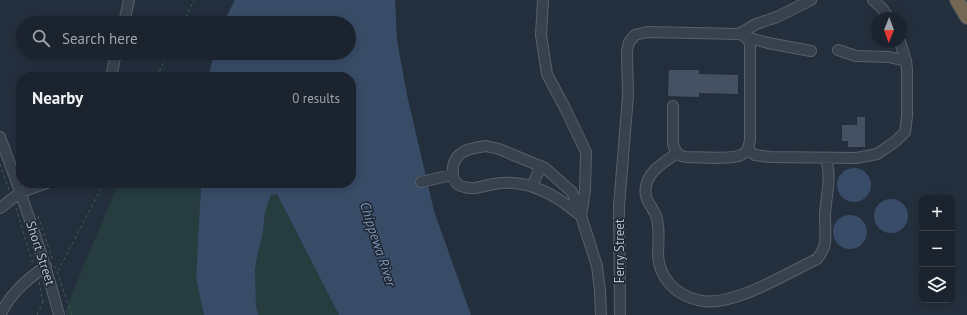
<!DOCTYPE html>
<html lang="en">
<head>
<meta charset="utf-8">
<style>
  body { margin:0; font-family:"PT Sans",sans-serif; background:#242b36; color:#f1f3f6 }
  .controls { position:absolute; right:12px; bottom:12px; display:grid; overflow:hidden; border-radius:8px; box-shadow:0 2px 10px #0003 }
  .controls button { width:36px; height:36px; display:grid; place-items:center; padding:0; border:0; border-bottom:1px solid #39404a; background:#1b232e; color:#f1f3f6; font:20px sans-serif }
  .compass { position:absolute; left:871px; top:12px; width:36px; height:36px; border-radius:50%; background:#1b232e; box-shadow:0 2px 10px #0003; rotate:181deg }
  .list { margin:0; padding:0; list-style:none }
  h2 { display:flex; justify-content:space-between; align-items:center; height:52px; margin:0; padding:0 16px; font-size:17px }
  h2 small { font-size:13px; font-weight:400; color:#a0a4aa }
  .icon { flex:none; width:22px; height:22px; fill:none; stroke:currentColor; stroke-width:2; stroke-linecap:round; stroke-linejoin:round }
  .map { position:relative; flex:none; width:967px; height:315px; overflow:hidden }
  .search { position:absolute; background:#1b232e; box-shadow:0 2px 10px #0003; left:16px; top:16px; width:340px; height:44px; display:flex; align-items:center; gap:10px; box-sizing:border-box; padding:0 14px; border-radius:22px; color:#a0a4aa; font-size:15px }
  .panel { position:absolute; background:#1b232e; box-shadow:0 2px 10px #0003; left:16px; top:72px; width:340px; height:116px; border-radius:16px }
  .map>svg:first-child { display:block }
  .green { fill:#263c3f }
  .water { fill:#394c67 }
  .building { fill:#455162 }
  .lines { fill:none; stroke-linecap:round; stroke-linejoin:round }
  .minor-casing { stroke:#565f6c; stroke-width:12 }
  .highway-casing { stroke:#434c59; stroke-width:16 }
  .path { stroke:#44595c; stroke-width:1; stroke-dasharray:3 3; stroke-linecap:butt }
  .minor { stroke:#38414e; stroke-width:10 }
  .highway { stroke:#746855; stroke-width:14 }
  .labels { text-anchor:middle; stroke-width:3; stroke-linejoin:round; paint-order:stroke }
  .street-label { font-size:13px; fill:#b4bcc9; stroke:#1d2633 }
  .water-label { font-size:14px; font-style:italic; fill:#7c92b1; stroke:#1d2633 }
</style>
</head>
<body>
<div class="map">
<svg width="967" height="315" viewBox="0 0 967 315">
  <rect width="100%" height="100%" fill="#242f3e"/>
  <path class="green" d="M 118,183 L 202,183 L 201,187 L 196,278 L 204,315 L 66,315 L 65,311 Z
    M 277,194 L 339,315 L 258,315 L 256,305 L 255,270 L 257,257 L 263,233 L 265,212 L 271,195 Z"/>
  <path class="water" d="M 235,0 L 395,0 L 397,40 L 407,95 L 434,211 L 471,315 L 339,315 L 277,194 L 271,195 L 265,212 L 263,233 L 257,257 L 255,270 L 256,305 L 258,315 L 204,315 L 196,278 L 201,187 L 202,183 L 351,183 L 351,77 L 209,77 L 209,74 L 214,53 L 349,53 L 349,23 L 223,23 Z
    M837 185a17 17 0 1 1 34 0a17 17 0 1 1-34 0Z
    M874 216a17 17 0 1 1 34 0a17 17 0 1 1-34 0Z
    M833 232a17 17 0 1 1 34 0a17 17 0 1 1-34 0Z"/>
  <path class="building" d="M 669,70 L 699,70 L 699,74 L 738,75 L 738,94 L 699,93 L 699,97 L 668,96 Z
    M 857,117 L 865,117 L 865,147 L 848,147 L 848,141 L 842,141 L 842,125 L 857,125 Z"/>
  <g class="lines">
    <g class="minor-casing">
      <path id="minor" d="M 543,0 L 541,35 L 547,74 L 565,108 L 586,152 L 585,190 L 581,216 L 597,266 L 600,291 L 601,315
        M 873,0 L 882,8 L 889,18
        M 124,23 L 129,0
        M 743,36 L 768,43 L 811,51
        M 838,50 L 856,56 L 889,57 L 906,61
        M 111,77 L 116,53
        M 673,106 L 673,144 C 675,151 677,155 685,157 C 697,157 731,160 741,155 C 748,152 749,146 750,140 L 750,44 L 747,38
        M 0,137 C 22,196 43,254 59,315
        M 486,146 L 499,149 L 545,168 L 572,192 L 581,216 C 556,195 528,178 494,184 C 481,186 474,191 461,186 C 449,181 451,162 460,154 C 466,149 478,147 486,146 Z
        M 748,150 L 755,155 L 770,157 L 856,158 L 877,154 L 896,141 L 905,132 L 907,116 L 907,69 L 906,61 L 900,42
        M 677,153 C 665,162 649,170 646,186 C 643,202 654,206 657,219 C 660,231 658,244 658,256 C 660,279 676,295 698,300 C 731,309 787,273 817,259 C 821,254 824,249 825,243 C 826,233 825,224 825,214 C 826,196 832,177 826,159
        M 421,182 L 452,175
        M 532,186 L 541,166
        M 0,208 L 21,192 L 47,183
        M 0,315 C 11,293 26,280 46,266
        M 620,315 L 619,206 L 628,96 L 627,51 L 629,42 L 635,35 L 647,32 L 739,34 L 756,24 L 777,17 L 811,0"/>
    </g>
    <g class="highway-casing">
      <path id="highway" d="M 957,0 L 967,17"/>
    </g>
    <path class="path" d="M 183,23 L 194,0
      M 157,77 L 168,53
      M 0,164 L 9,190
      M 16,208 L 33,264
      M 38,216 L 53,261
      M 55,266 L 72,315
      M 58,271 L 104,183
      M 39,282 L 43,302
      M 37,315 L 43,302 L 46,301"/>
    <use href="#minor" class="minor"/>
    <use href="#highway" class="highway"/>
  </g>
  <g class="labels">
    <g class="street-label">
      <text transform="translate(619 251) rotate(-90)" y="5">Ferry Street</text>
      <text transform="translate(41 253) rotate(72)" y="5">Short Street</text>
    </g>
    <g class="water-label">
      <text transform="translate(378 244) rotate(72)" y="5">Chippewa River</text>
    </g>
  </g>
</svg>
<div class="controls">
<button>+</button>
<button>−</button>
<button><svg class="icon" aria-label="layers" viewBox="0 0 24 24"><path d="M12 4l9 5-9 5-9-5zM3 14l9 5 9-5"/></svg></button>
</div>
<svg class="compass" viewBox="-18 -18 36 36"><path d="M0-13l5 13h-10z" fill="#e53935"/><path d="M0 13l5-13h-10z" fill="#a0a4aa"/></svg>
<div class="search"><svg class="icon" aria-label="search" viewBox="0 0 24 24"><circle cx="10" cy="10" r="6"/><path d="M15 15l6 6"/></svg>Search here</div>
<section class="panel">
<h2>Nearby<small>0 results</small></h2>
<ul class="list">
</ul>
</section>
</div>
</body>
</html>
